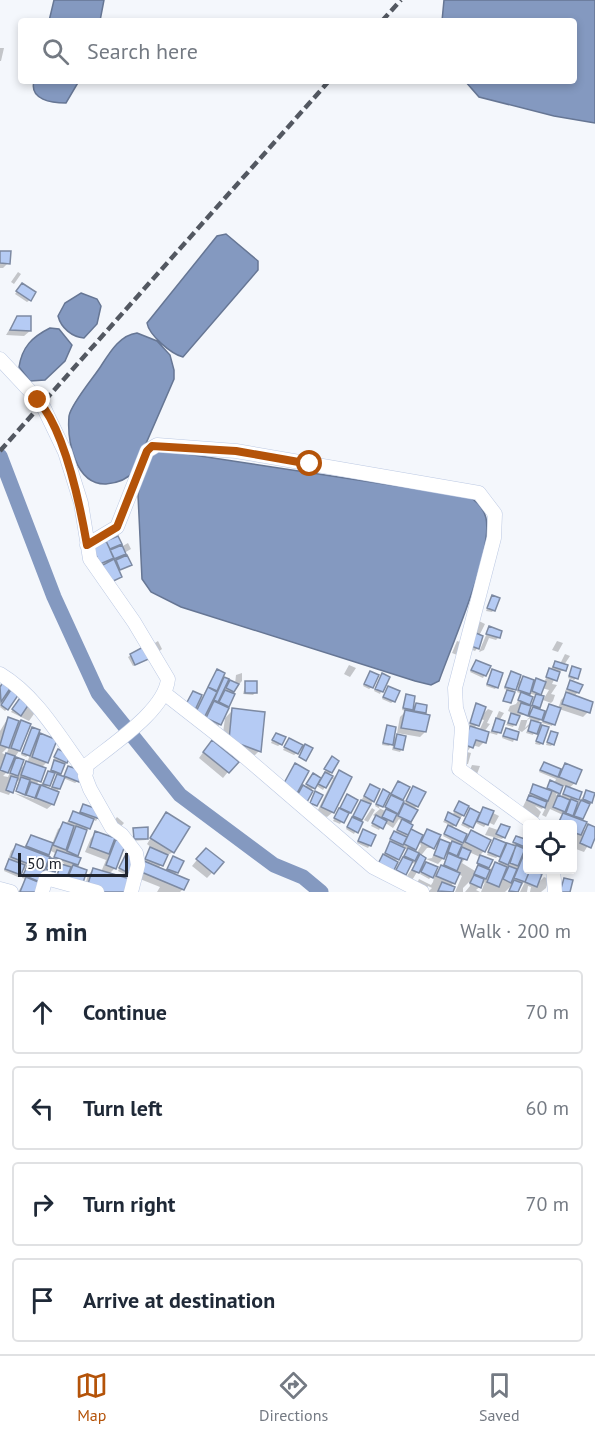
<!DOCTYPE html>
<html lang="en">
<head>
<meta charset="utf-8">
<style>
  body { margin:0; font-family:"PT Sans",sans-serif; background:#f2f2f3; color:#1f2937 }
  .controls { position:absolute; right:18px; bottom:18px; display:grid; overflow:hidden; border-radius:6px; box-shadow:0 3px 9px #0003 }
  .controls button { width:54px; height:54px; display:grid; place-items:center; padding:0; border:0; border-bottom:2px solid #e0e1e3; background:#fff; color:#1f2937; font:30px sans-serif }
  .scale { position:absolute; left:18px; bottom:15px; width:110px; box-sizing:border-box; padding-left:6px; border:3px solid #20252f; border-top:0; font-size:16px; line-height:21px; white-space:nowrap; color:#20252f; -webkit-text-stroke:4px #fff; paint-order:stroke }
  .stop { position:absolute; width:18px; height:18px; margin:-14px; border:4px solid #b45309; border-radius:50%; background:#fff }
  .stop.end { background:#b45309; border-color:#fff; box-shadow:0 2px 6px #0008 }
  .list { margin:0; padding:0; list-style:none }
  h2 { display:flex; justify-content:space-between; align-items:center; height:78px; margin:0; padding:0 24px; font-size:26px }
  h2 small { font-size:20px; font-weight:400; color:#747a83 }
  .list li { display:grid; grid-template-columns:39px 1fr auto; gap:18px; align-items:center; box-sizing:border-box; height:84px; margin:0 12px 12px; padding:0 12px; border:2px solid #e0e1e3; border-radius:6px }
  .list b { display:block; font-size:22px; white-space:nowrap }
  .list em { font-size:20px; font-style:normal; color:#747a83 }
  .icon { flex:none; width:33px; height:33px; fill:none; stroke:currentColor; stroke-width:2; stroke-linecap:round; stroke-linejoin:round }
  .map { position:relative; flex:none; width:595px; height:892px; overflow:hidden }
  .search { position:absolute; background:#fff; box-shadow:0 3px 9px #0003; left:18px; right:18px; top:18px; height:66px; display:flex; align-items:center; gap:15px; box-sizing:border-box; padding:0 21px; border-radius:6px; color:#747a83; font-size:22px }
  .sheet { height:462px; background:#fff }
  nav { display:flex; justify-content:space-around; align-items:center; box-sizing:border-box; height:84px; border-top:2px solid #e0e1e3; background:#fff; font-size:16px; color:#747a83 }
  nav a { display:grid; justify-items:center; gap:3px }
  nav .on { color:#b45309 }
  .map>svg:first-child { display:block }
  .water { fill:#8499c0; stroke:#667694; stroke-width:1.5 }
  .shadow { fill:#0003; fill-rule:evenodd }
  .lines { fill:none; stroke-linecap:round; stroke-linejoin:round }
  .canal { stroke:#8499c0; stroke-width:15 }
  .building { fill:#b5cbf4; stroke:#7d8aa2; stroke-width:1.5 }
  .minor-casing { stroke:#bcc9e3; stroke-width:15 }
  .minor { stroke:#fff; stroke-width:14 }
  .rail { stroke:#535861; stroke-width:4.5; stroke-dasharray:9 4.5; stroke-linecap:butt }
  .route { stroke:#b45309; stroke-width:8 }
</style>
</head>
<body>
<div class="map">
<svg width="595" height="892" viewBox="0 0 595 892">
  <rect width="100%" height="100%" fill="#f4f7fc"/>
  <path class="water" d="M 54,0 L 104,0 L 100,21 L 49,21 Z
    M 444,0 L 595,0 L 595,123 L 554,116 L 479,97 L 465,81 L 574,81 L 574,21 L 442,21 Z
    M 34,81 L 79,81 L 66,103 C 52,103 29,100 34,81 Z
    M 226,234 L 258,261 L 258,270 L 183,357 C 171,354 149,335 147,323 L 217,236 Z
    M 81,293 L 97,299 L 101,306 L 97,324 L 84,338 C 72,337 61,328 58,316 L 65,303 Z
    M 50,328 L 59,329 L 72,345 L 65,361 L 45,380 L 30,381 L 19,367 C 22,347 32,337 50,328 Z
    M 137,333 L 157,341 L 170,355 L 174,370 L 174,379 L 134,471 C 127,480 118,483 106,484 C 75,485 67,440 69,416 C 71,404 94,377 101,366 C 110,352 120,335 137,333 Z
    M 154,449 L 470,497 C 477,502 484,509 486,518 C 493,552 452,644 439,681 L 431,685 L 415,681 L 181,607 L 151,592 L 142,579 L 138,495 L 142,472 Z"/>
  <path class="shadow" d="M 0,48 L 4,48 L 1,61 L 0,61 Z
    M 0,252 L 8,263 L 3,268 L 0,268 Z
    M 18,272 L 21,274 L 14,284 L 11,282 Z
    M 20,287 L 30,300 L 27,302 L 15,294 Z
    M 17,317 L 30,331 L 24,336 L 6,335 Z
    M 117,538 L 121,547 L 128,543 L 131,549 L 112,560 L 114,564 L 126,557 L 130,564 L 118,571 L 121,577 L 111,584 L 102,567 L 104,564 L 95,568 L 88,554 Z
    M 492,597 L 494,610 L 492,612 L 486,611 Z
    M 479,621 L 485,624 L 479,636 L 481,644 L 475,651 L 470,649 Z
    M 489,628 L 500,632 L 498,638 L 496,640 L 489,638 L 484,650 L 479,652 Z
    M 158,641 L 162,649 L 153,656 L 150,646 Z
    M 457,641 L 463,643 L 457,655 L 452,653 Z
    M 557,641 L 563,643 L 558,652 L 552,650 Z
    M 565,654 L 570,656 L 564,665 L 565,671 L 558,671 L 552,684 L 557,685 L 551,694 L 555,695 L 553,701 L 551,703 L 543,700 L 549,690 L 542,688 L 536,709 L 546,713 L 550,706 L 558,709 L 561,700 L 569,692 L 565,691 L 570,682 L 578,692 L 574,697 L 588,712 L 583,717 L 559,709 L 552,726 L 542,723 L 545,716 L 537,723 L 533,735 L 526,733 L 529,726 L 522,732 L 518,730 L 521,720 L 528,720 L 533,708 L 531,707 L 535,695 L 528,693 L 525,696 L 529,704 L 526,715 L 519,715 L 513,727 L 506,725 L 513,713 L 508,711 L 510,706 L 516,704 L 522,694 L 517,692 L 519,685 L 511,693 L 510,701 L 503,699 L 508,690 L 504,689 L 509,675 L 511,673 L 516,685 L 523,678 L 530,686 L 537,680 L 544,682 L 553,665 L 560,664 ZM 528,718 L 533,720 L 525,728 Z
    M 131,655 L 147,660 L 133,666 L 128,657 Z
    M 476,662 L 489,667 L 483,678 L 470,672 Z
    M 349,665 L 356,668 L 350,677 L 344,674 Z
    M 573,668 L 577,678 L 574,680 L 568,678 Z
    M 217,671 L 222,677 L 235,684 L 236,675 L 242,673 L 242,681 L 230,694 L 220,724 L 215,730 L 202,723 L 205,716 L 191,720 L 197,706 L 191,712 L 184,708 L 193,693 L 202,697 Z
    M 493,671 L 497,687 L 495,689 L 486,686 Z
    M 370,672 L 372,687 L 369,689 L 363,686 Z
    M 382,675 L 388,678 L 380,694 L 374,691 Z
    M 246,682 L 255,693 L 253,695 L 243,694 Z
    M 388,687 L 394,701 L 391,703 L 382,699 Z
    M 12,690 L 7,709 L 5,711 L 0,707 Z
    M 407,696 L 411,709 L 416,705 L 424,712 L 422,715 L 425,732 L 420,737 L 397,733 L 400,717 L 406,711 L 402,710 Z
    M 20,699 L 36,711 L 29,721 L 11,712 Z
    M 477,705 L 481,716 L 488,709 L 493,711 L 487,723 L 490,724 L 484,732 L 484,742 L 479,747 L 472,745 L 467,752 L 471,753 L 468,764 L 459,765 L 465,733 L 471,726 L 469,725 ZM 480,719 L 484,720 L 479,731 L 474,729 Z
    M 233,710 L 259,751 L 251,759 L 221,748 L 225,718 Z
    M 499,711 L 504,713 L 499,721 L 503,722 L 497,735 L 490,733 Z
    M 8,718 L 14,730 L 22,722 L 19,751 L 9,766 L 16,759 L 19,770 L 27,763 L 31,752 L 26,757 L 21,755 L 32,729 L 33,743 L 41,735 L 47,762 L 41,768 L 35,794 L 56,761 L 53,760 L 58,751 L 66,762 L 57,776 L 63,778 L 68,767 L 78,781 L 75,783 L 63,778 L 53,804 L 47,809 L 14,793 L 34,799 L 34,796 L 16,790 L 19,781 L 16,780 L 9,795 L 0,792 L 0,731 ZM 10,745 L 6,755 L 2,753 ZM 12,767 L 8,777 L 3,776 ZM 53,773 L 57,775 L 50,790 L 45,789 Z
    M 542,726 L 542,743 L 540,745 L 535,744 Z
    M 387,727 L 392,741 L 397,736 L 402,749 L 400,752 L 392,750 L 394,741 L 389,746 L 382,745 Z
    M 506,729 L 517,733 L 513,742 L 502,738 Z
    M 551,733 L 553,744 L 551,746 L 546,745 Z
    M 274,737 L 281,744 L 278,746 L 271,743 Z
    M 289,739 L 297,753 L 294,755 L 283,750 Z
    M 207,747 L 236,762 L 223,778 L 199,758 Z
    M 330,760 L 331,772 L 328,775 L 333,778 L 339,772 L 333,812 L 327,817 L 317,812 L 333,779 L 331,778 L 323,790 L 315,785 L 311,791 L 305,788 L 313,775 L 321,779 Z
    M 544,763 L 560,770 L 565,765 L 575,783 L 569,788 L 578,799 L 574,809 L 587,791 L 591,802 L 579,821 L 580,834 L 589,826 L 595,828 L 595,834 L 584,852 L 576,849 L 572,856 L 572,824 L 556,824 L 563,815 L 550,809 L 546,817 L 542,815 L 546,807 L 544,806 L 542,809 L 535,806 L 541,812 L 537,820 L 519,815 L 532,788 L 546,791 L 548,784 L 554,784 L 556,779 L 539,772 ZM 562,785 L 566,787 L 561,797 L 556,795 ZM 577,810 L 573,819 L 569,817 Z
    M 472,765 L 480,766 L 477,774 L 469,772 Z
    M 396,785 L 408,787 L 401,803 L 404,805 L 412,790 L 417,806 L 414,809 L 416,811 L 409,830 L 423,837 L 425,833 L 433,848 L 427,848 L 419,858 L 436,866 L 434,874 L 442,867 L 449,852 L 438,864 L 426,859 L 432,858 L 438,843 L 441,841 L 458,844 L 443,836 L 450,825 L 443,822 L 446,817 L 452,816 L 459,802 L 463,815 L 452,828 L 467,836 L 471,832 L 484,851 L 479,856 L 491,861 L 486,873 L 495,864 L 498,865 L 503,851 L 496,858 L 487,855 L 492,842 L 494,840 L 501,851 L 507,844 L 511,846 L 516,837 L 525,847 L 520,858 L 528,851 L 528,870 L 525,877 L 532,870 L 544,870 L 537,884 L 544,877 L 549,879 L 546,888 L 541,892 L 530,892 L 531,887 L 528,886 L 527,892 L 520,892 L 527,878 L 517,892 L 508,892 L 511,886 L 505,892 L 481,892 L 485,882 L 476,890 L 480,892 L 465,892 L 470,886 L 469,882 L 463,888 L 463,892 L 455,892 L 462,876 L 458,874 L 451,887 L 451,892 L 428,892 L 432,888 L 428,886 L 426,890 L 415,888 L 419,879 L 431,885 L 433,882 L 435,873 L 429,879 L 420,874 L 427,863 L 423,862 L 411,882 L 405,879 L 415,864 L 411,862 L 402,876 L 395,873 L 408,850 L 404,848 L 395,862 L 376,869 L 402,821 L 399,819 L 393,828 L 384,822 L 379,830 L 371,826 L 376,817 L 373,815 L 380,809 L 375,806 L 383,791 L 379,808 L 385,811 ZM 419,840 L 421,846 L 416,854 L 412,852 ZM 469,852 L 480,857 L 475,871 L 462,863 Z
    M 368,788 L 373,801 L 354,834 L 346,829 Z
    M 347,796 L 356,800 L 340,824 L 333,821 Z
    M 84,805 L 101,812 L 96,821 L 92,819 L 74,857 L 77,864 L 73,868 L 81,882 L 54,880 L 64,863 L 58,861 L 52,874 L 43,870 L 37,883 L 39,892 L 18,892 L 26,879 L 22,878 L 25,870 L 22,869 L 18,877 L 4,871 L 11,851 L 16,846 L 23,849 L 31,836 L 52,844 L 58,829 L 66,824 L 73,813 L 79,815 ZM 49,850 L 55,853 L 53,860 L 44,866 L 45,857 Z
    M 372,808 L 375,810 L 368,822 L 364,820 Z
    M 483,808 L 499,816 L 494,825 L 488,822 L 484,827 L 474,822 L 469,829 L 461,825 L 470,810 L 480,814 Z
    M 166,814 L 173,852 L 166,856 L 158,869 L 166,872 L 173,858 L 177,872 L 174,876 L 183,889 L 180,892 L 157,892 L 160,887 L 135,877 L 152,848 L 147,844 Z
    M 117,817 L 124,823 L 116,832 L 110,826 Z
    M 501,826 L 504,837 L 502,839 L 485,835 L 489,827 L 498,830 Z
    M 134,829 L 146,829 L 146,840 L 132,841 Z
    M 363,831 L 370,845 L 368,848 L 357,843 Z
    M 96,833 L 124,844 L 115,868 L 109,874 L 125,892 L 83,892 L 88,875 L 94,869 L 101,872 L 106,860 L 85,852 L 91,838 Z
    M 127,852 L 128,873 L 126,875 L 118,871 Z
    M 201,855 L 222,862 L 207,878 L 192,866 Z"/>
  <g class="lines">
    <path class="canal" d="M 0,456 L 54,597 L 98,693 L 180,795 L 274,865 L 303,877 L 321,892"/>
  </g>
  <path class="building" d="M 0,251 L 11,251 L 10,264 L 0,263 Z
    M 22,283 L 36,292 L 31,301 L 16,291 Z
    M 17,316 L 31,316 L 31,331 L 10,330 Z
    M 118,536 L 122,544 L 110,549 L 106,541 Z
    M 106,541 L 114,558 L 100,564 L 93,548 Z
    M 122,545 L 126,554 L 114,559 L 110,550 Z
    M 127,555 L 132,565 L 120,570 L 116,560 Z
    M 114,559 L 122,577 L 109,583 L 101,566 Z
    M 492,595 L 500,598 L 495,611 L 487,608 Z
    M 489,626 L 502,631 L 500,638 L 486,634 Z
    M 476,633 L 483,636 L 479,649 L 471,646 Z
    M 145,646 L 151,658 L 135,665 L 130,654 Z
    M 476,660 L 491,666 L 486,676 L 471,670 Z
    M 555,661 L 568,665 L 566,671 L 553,667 Z
    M 572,666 L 581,669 L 578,679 L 569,676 Z
    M 549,668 L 560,672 L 557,681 L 546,677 Z
    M 217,669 L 225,673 L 217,691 L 208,687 Z
    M 492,669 L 503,673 L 498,688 L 487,684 Z
    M 370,671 L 379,675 L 373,688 L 364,684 Z
    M 511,671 L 521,675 L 516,690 L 505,687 Z
    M 382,673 L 390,677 L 383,692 L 375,689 Z
    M 523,676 L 534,680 L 530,694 L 518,690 Z
    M 224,677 L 229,679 L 218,702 L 214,700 Z
    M 536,678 L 546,682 L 541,695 L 532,691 Z
    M 5,679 L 13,684 L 1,702 L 0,687 Z
    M 230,680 L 239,684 L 234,692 L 226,688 Z
    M 570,680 L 583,685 L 579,693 L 567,689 Z
    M 245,681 L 257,681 L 257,693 L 245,693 Z
    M 14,685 L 21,691 L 8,710 L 1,705 Z
    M 388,686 L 400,691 L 395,702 L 383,697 Z
    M 208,687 L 217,692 L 204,718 L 195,714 Z
    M 225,690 L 235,694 L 229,707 L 219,702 Z
    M 507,690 L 515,692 L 511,703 L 503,701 Z
    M 193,691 L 202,695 L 195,710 L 185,706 Z
    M 521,692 L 533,697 L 530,705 L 518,700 Z
    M 566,692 L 593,702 L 590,713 L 562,704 Z
    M 406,694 L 415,696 L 413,710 L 403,708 Z
    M 536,694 L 544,696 L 540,708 L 532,705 Z
    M 22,695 L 31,701 L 21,716 L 12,709 Z
    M 214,701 L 229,708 L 221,725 L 206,718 Z
    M 416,703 L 427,705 L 426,713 L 414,711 Z
    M 476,703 L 486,707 L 479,726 L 470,723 Z
    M 521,703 L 531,706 L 528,716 L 518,712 Z
    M 549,704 L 561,708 L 555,725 L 543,721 Z
    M 533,707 L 545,711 L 542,720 L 529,716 Z
    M 232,708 L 265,712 L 261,752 L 229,740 Z
    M 405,710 L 430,715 L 426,732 L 401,728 Z
    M 511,713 L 520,716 L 516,725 L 508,723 Z
    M 8,717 L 19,721 L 9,748 L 0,745 Z
    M 496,718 L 505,721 L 501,733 L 492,731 Z
    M 21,720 L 31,724 L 20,751 L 11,748 Z
    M 531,720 L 541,723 L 537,734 L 528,731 Z
    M 387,725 L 396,727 L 393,745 L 383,743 Z
    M 542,725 L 549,727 L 543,744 L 536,741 Z
    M 470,726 L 489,732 L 486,743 L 476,740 L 473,748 L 463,744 Z
    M 32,727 L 40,730 L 30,756 L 22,753 Z
    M 506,728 L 519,732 L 517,740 L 503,736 Z
    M 551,731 L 558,733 L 554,745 L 547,742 Z
    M 40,733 L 57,740 L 48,763 L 32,757 Z
    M 276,733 L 286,737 L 282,745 L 272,740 Z
    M 397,734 L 406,736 L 403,750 L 394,748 Z
    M 289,738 L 303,745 L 298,754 L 284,747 Z
    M 212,740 L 239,762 L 229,773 L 203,752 Z
    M 305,744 L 313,748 L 306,761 L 299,757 Z
    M 58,749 L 71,755 L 67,763 L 54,757 Z
    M 6,753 L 15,756 L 8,773 L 0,770 Z
    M 332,756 L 339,761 L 332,773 L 324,769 Z
    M 16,757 L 24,760 L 18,776 L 10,773 Z
    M 54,760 L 65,764 L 61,774 L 51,770 Z
    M 26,761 L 46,768 L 41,782 L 21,775 Z
    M 544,762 L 561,769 L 558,777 L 540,770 Z
    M 295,763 L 309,771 L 295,797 L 283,785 Z
    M 565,763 L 582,770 L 576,784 L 559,777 Z
    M 68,766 L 83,771 L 79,782 L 64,776 Z
    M 339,770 L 352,777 L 334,813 L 321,807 Z
    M 48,771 L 55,773 L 50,786 L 43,784 Z
    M 325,772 L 333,776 L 326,788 L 318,784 Z
    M 313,773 L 321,778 L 315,789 L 306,784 Z
    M 57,774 L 65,777 L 60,789 L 52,787 Z
    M 11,776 L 18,778 L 13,793 L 6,790 Z
    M 21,777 L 30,780 L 25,795 L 16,791 Z
    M 550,780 L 563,786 L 560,794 L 547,788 Z
    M 398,781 L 410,787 L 403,800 L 391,794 Z
    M 31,782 L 40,785 L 35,798 L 26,795 Z
    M 370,784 L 380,789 L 374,802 L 364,796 Z
    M 533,784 L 552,791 L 548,801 L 530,793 Z
    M 41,785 L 59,792 L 54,805 L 36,798 Z
    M 303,785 L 313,791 L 307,802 L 297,796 Z
    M 413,786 L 426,792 L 418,807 L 406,801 Z
    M 566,786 L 582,792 L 579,800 L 563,794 Z
    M 383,789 L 390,793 L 383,807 L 376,804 Z
    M 586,790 L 595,793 L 592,803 L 583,799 Z
    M 315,791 L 323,795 L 317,806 L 310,803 Z
    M 347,794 L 358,800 L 351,813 L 340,808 Z
    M 391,795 L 404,801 L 398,814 L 385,807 Z
    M 529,795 L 547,802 L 545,808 L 527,800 Z
    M 558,795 L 570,800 L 565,812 L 553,807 Z
    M 571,799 L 578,802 L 573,816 L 566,813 Z
    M 361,800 L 371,804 L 362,820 L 353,816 Z
    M 581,800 L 590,804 L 583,819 L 574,816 Z
    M 459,801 L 469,806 L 464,816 L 454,811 Z
    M 404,803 L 418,810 L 411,822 L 398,816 Z
    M 83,804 L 103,811 L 100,819 L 80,812 Z
    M 483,807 L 494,811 L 488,825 L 477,821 Z
    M 339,808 L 349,813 L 344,823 L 334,818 Z
    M 470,808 L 480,813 L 473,828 L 463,823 Z
    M 386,809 L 397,814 L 393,822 L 382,817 Z
    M 73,811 L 94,819 L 90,829 L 69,821 Z
    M 166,812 L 190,827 L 174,853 L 150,838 Z
    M 448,812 L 460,818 L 456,826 L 445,820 Z
    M 563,813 L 587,822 L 581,835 L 572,832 L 572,824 L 558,824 Z
    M 376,815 L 387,821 L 383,829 L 372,823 Z
    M 352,817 L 363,822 L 358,833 L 347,827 Z
    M 402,819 L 413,825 L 408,835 L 397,830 Z
    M 63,822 L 74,826 L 66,850 L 53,845 Z
    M 501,824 L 510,827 L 505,838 L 496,834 Z
    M 588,824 L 595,827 L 595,838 L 591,848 L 580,843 Z
    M 448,825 L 467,834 L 463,843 L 444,834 Z
    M 76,826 L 87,830 L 78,856 L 67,851 Z
    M 148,827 L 148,839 L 134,839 L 133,828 Z
    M 363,829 L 376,835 L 371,846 L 358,841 Z
    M 411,829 L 423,835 L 416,850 L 404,844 Z
    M 427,829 L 441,835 L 434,849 L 421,842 Z
    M 471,830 L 491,840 L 485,852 L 465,842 Z
    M 95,831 L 115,838 L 109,854 L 90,847 Z
    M 394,831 L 407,837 L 403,845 L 390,839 Z
    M 31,835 L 53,843 L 49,855 L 26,846 Z
    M 516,836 L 528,840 L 527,848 L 513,842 Z
    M 494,838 L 506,843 L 500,857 L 488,852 Z
    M 116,839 L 126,843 L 116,869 L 106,865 Z
    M 440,839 L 450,843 L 444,859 L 434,855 Z
    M 390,841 L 405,848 L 399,860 L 385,853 Z
    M 452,841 L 462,845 L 457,856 L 448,852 Z
    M 507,843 L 516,846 L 508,865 L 499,861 Z
    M 16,844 L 50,857 L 44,870 L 11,857 Z
    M 516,845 L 525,849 L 518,866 L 510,863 Z
    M 150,847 L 168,855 L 163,866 L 145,859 Z
    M 462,847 L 471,851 L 467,860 L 458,857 Z
    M 129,848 L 135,856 L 130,874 L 119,868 Z
    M 206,848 L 224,862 L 214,874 L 196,859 Z
    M 408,848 L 419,853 L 415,861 L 404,856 Z
    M 526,849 L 528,870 L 530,870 L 525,882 L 514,878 Z
    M 57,850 L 81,858 L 78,865 L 54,857 Z
    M 448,853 L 462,859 L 457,871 L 444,865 Z
    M 383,854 L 398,862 L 392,874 L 377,866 Z
    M 420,854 L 426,858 L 419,873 L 412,870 Z
    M 480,855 L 493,860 L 489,868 L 477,863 Z
    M 173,856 L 184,861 L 178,873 L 167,869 Z
    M 403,857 L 413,861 L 406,875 L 396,870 Z
    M 51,858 L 60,861 L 55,872 L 46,869 Z
    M 9,859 L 25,865 L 21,875 L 5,869 Z
    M 144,861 L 189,880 L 184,890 L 139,871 Z
    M 426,862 L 438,867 L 433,878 L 421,872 Z
    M 495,862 L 507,867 L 499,887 L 487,882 Z
    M 61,864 L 71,867 L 65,882 L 56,878 Z
    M 28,865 L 44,871 L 40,882 L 23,875 Z
    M 73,865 L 87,870 L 83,883 L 68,877 Z
    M 441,865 L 460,873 L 455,884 L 436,876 Z
    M 478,865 L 490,870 L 486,879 L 474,874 Z
    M 509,866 L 517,869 L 511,883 L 503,879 Z
    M 93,868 L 130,879 L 126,892 L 104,892 L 87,887 Z
    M 530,870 L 542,874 L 537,887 L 525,882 Z
    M 474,875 L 484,879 L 481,888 L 470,883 Z
    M 26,877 L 43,884 L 40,892 L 20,892 Z
    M 564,878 L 573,880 L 570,892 L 560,892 Z
    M 514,880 L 522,883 L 518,892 L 509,891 Z
    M 442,882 L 455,887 L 453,892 L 438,891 Z"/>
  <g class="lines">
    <g class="minor-casing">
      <path id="minor" d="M 0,359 L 42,404 L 65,452 L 81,503 L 90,559 L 134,622 L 168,679 C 165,711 111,745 87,765 L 85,776 L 90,789 L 112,828 L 122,835 L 136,853 L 138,865 L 131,892
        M 87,545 L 117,527 L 147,451 L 157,445 L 236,451 L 479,493 L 495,514 L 494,538 L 455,688 L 456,708 L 462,727 L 459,769 L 534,824
        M 0,674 C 38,697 60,738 86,773
        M 164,693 L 237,750 L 373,867 L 422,892
        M 553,870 L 555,892
        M 0,889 L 11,892
        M 42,892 L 46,878 L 97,892"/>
    </g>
    <use href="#minor" class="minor"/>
    <path class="rail" d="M 382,21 L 401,0
      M 0,451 L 329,81"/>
  </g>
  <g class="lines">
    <path class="route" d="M 38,400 C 65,431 80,505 87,545 L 117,527 L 147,451 L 152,446 L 236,451 L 310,464"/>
  </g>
</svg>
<div class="controls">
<button><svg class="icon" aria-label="locate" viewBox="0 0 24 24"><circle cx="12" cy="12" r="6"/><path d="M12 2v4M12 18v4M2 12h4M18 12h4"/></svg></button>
</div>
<div class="scale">50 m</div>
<div class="stop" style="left:310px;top:464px"></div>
<div class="stop end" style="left:38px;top:400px"></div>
<div class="search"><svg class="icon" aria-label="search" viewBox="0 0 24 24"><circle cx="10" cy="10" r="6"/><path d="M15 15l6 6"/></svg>Search here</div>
</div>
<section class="sheet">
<h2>3 min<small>Walk · 200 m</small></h2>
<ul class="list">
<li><svg class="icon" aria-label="ahead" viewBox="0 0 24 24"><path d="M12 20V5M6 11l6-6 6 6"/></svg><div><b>Continue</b></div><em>70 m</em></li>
<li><svg class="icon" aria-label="left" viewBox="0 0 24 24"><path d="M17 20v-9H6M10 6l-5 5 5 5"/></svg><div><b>Turn left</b></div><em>60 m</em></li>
<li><svg class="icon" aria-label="right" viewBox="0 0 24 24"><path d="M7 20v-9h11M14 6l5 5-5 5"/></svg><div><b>Turn right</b></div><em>70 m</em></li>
<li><svg class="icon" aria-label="arrive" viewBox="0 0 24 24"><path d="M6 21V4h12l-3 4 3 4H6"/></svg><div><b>Arrive at destination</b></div></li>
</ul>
</section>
<nav>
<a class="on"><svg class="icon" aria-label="map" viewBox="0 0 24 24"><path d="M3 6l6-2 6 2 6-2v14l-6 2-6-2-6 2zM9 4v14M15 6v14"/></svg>Map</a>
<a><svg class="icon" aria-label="directions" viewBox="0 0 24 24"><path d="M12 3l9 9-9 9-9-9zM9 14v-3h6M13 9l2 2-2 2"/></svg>Directions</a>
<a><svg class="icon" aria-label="saved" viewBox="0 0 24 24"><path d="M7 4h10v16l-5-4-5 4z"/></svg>Saved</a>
</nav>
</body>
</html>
